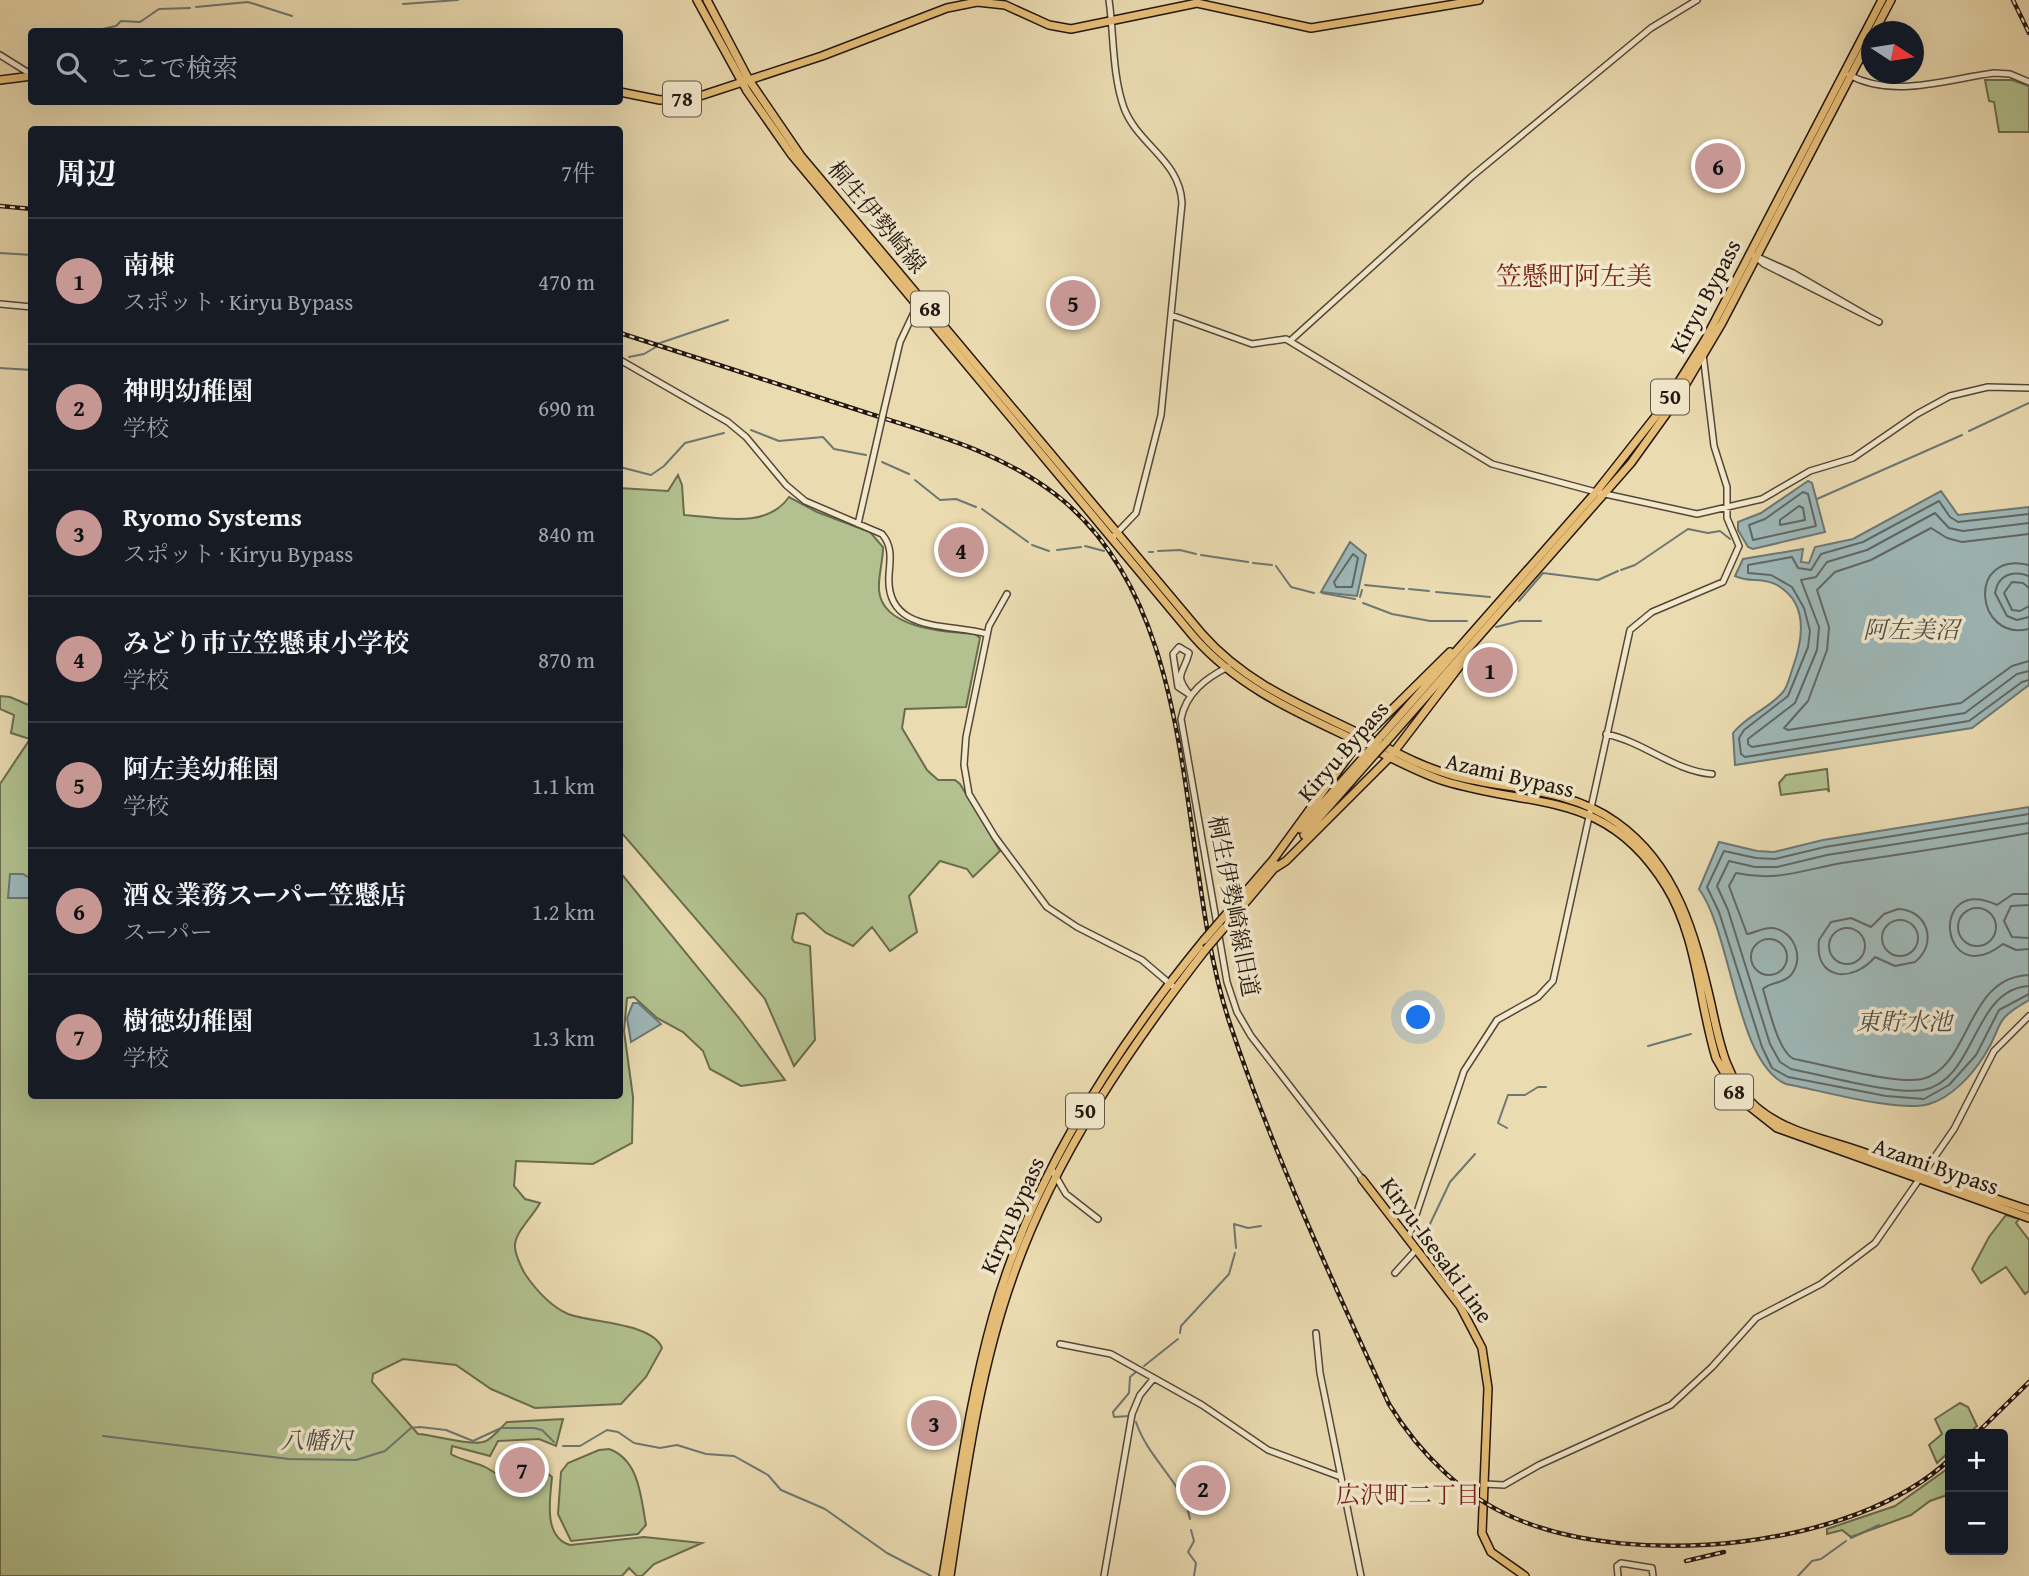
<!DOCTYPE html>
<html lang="ja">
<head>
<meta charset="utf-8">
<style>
  body { margin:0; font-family:"Gentium Book Plus","Noto Serif JP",serif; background:#20242c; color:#f1f3f6 }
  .controls { position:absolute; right:21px; bottom:21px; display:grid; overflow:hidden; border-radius:7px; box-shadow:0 7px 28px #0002 }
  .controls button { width:63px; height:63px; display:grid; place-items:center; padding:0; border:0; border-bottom:2px solid #363941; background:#171b24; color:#f1f3f6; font:35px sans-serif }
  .compass { position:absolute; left:1861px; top:21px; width:63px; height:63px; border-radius:50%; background:#171b24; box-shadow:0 7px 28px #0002; rotate:102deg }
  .you { position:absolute; left:1419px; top:1018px; width:24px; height:24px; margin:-18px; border:5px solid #fff; border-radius:50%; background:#1a73e8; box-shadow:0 0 0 10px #1a73e833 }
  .badge { display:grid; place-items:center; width:46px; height:46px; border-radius:50%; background:#c59692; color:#111; font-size:23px; font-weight:700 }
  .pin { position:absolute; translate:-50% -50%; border:4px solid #fff; box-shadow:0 2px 7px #0006 }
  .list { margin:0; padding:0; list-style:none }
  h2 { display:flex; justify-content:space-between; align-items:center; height:91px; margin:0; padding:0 28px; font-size:30px }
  h2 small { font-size:23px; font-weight:400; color:#9ea1a6 }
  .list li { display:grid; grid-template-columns:46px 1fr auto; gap:21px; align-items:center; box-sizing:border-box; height:126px; padding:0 28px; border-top:2px solid #363941 }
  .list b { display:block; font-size:26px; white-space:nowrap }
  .list p { margin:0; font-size:23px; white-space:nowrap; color:#9ea1a6 }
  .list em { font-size:23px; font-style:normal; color:#9ea1a6 }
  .icon { flex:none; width:38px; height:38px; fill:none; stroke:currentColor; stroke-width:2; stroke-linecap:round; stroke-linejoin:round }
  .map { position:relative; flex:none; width:2029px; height:1576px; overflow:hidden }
  .search { position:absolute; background:#171b24; box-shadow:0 7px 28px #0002; left:28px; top:28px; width:595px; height:77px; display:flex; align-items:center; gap:18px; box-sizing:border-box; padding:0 24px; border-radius:7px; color:#9ea1a6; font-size:26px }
  .panel { position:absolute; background:#171b24; box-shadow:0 7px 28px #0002; left:28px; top:126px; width:595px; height:973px; border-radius:7px }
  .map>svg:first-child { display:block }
  .green { fill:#b2c18f; stroke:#6a6c4f; stroke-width:2 }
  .water { fill:#9eb8b8; stroke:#6c7774; stroke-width:2 }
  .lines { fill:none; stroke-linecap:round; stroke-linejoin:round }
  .shore { stroke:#606764; stroke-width:2 }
  .stream { stroke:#6c7774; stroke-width:2 }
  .tertiary-casing { stroke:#544738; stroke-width:8 }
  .primary-casing { stroke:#22160f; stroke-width:10 }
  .trunk-casing { stroke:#22160f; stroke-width:10 }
  .tertiary { stroke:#f2e8cc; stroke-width:5 }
  .primary { stroke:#e6be78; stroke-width:7 }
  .trunk { stroke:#e6be78; stroke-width:7 }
  .rail-casing { stroke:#22160f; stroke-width:4.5 }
  .rail { stroke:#f2e8cc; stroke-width:2; stroke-dasharray:5; stroke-linecap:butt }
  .tertiary-bridge-casing { stroke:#544738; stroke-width:8; stroke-linecap:butt }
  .trunk-bridge-casing { stroke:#22160f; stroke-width:10; stroke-linecap:butt }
  .tertiary-bridge { stroke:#f2e8cc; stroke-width:5 }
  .trunk-bridge { stroke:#e6be78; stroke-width:7 }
  .labels { text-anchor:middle; stroke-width:7; stroke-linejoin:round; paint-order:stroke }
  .shield { fill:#f2e8cc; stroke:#605548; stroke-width:2 }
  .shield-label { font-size:21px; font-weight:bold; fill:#22160f }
  .street-label { font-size:23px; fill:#22160f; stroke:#f2e8cc }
  .water-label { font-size:24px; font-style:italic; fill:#4d4f4a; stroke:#f2e8cc }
  .neighbourhood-label { font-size:24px; fill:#7a1f14; stroke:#f2e8cc }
  .quarter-label { font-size:26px; fill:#7a1f14; stroke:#f2e8cc }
</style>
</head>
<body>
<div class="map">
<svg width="2029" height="1576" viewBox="0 0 2029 1576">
  <rect width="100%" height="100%" fill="#ebdbb1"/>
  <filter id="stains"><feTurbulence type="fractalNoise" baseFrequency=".00286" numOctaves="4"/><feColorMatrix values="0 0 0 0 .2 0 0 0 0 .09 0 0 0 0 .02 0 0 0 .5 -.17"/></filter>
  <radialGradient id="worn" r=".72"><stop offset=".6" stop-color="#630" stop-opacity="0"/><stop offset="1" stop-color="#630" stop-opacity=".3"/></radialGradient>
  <path class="green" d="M 1985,80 L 2012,80 L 2029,86 L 2029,132 L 1999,132 L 1994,102 L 1989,101 Z
    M 678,475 L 682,485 L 684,515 C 719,517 766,530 789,497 L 817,512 L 870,532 L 883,547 C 883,562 878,576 879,590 C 882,629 946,632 975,634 L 980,638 L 966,707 L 905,709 L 902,728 L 927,770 L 938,780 L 955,780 L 960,784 L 1000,851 L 973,877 L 967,869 L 940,861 L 909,896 L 917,932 L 890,951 L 872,927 L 853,946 L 826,933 L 804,913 L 797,914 L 792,938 L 794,942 L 810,946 L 815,1040 L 794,1066 L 765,999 L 620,831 L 620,488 L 668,491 Z
    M 0,696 L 10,697 L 31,706 L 32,1096 L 620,1096 L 620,872 L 739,1018 L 785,1080 L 741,1086 L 710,1069 L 703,1051 L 683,1032 L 657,1018 L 634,997 L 627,998 L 624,1031 L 633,1097 L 632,1143 L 593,1164 L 516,1161 L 514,1186 L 525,1199 L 540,1203 C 533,1216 517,1230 515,1244 C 514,1252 521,1267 525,1274 C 536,1290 550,1306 568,1314 C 592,1323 653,1323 662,1348 L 646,1377 L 621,1404 L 535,1408 L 491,1389 L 456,1365 L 403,1359 L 373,1374 L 372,1382 L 418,1434 C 435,1435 472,1447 486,1441 C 493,1438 501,1427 507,1422 L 563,1419 L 556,1446 L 539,1439 L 498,1441 L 490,1456 L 452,1446 L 451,1454 C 462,1461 477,1462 487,1468 C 513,1484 515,1485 545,1483 L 547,1473 L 552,1477 C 550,1499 543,1537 570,1545 L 644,1537 L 702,1543 L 654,1564 L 642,1576 L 637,1576 L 629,1568 L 622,1576 L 0,1576 L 0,784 L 30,739 L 11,733 L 14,715 L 0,709 Z
    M 1827,769 L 1829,792 L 1827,789 L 1781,795 L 1779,783 L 1786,775 Z
    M 2006,1215 L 2019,1219 L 2016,1223 L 2029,1240 L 2029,1291 L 2025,1294 L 2006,1267 L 1981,1283 L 1972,1269 L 1989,1237 Z
    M 1960,1403 L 1968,1407 L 1977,1426 L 1968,1434 L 1950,1434 L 1950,1451 L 1937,1463 L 1929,1445 L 1942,1434 L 1935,1419 Z
    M 609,1449 C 640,1460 641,1499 646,1525 L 638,1534 L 571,1541 L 558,1514 L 561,1472 L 568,1463 L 599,1450 Z
    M 1950,1467 L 1950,1494 L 1930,1501 L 1911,1515 L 1851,1537 L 1842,1530 L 1827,1534 L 1827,1529 L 1895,1506 Z"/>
  <path class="water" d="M 1808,481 L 1812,483 L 1825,532 L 1753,549 L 1748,547 L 1738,530 L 1738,522 L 1761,513 Z
    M 1941,491 L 1958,515 L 2029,507 L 2029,685 L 1972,728 L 1735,765 L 1733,733 C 1747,715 1769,709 1783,692 C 1788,686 1790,675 1793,667 C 1803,639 1809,603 1777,585 C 1763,577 1749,583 1735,576 L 1743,559 L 1803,549 L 1801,562 L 1809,563 L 1815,547 L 1853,539 Z
    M 1350,542 L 1366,555 L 1357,596 L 1321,592 Z
    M 2029,807 L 2029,1000 C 1990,1022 2005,1024 1984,1056 C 1972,1075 1951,1098 1929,1104 C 1900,1113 1819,1090 1786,1084 C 1736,1063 1732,934 1699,889 L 1719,842 L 1757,851 L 1774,852 L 1823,840 Z
    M 10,874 L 23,874 L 31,879 L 30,898 L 8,898 Z
    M 633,1003 L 638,1003 L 661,1024 L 631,1042 L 627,1018 Z"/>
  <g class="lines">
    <path class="shore" d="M 1803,492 L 1808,494 L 1816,526 L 1753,540 L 1749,525 L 1765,519 Z
      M 1799,506 L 1803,508 L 1805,520 L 1780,525 L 1780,520 Z
      M 2029,514 L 1958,522 L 1950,517 L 1939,501 L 1863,542 L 1821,554 L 1811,570 L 1798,568 L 1792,557 L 1748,565 L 1748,573 L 1771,575 L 1792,587 L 1804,608 L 1810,631 L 1808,647 L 1788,696 L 1744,730 L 1739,738 L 1741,754 L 1745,757 L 1969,721 L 2022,682 L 2029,680
      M 2029,523 L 1963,531 L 1949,528 L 1935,513 L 1867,550 L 1827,562 L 1816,577 L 1801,580 L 1819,627 L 1817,650 L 1795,703 L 1748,739 L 1748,744 L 1752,747 L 1965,713 L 2017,674 L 2029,671
      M 2029,534 L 1962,542 L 1947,538 L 1931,528 L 1871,560 L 1835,572 L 1817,590 L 1829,627 L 1827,650 L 1808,701 L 1784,728 L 1788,730 L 1961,703 L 2012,666 L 2029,661
      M 1353,554 L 1358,558 L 1352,587 L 1336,587 L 1334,582 Z
      M 2029,565 C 1966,550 1975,642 2029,629
      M 2029,576 C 2012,570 1998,575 1995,593 L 2007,616 L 2017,620 L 2029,617
      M 2029,588 L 2023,583 L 2012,582 L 2004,593 L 2012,610 L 2020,611 L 2029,606
      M 2029,814 L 1825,847 L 1775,859 L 1756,858 L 1724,851 L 1707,887 L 1719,912 L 1762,1047 L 1772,1068 L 1788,1077 L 1886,1096 L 1924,1099 L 1949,1085 L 1976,1055 L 1999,1010 L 2029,994
      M 2029,823 L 1827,855 L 1777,867 L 1755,867 L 1729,861 L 1717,886 L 1728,910 L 1770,1044 L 1780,1062 L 1791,1069 C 1823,1075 1893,1095 1923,1090 C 1977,1080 1972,989 2029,986
      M 2029,833 C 1967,844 1904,854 1842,863 C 1801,870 1778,882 1736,873 L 1729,886 L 1747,934 C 1755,933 1763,927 1773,928 C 1794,931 1805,958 1791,975 C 1783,984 1770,982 1763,989 C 1768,1005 1778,1052 1794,1059 C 1822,1064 1897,1085 1922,1079 C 1971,1068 1965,977 2029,975
      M 2029,894 L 2013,894 L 1997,905 C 1927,873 1940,993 2003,944 L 2016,950 L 2029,949
      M 2029,905 L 2011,906 L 2004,921 L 2012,937 L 2029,938
      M1958 927a19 19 0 1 1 38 0a19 19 0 1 1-38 0Z
      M 1898,909 C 1928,910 1938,944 1915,962 L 1895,966 L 1875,957 C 1853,983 1814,981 1819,940 L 1831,922 L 1851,918 L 1871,927 L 1884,914 Z
      M1882 938a18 18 0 1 1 36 0a18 18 0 1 1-36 0Z
      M1829 946a18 18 0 1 1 36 0a18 18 0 1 1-36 0Z
      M1751 957a18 18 0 1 1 36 0a18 18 0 1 1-36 0Z"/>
    <path class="stream" d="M 403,4 L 458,0
      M 196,7 L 248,2 L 292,16
      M 89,32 L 116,26 L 121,21 L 140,22 L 159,9 L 190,8
      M 0,253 L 32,255
      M 657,344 L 728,320
      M 629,357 L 644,354 L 656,347
      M 0,368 L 32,370
      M 751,430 L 779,441 L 823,437 L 834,449 L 866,455
      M 1969,431 L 2029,403
      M 882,462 L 909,474
      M 620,467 L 651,475 L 664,466 L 685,443 L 724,433
      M 915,480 L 940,500 L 956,499 L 976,507
      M 1817,499 L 1962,435
      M 982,509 L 1028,542
      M 1032,545 L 1049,551
      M 1085,546 L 1104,551
      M 1057,550 L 1081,547
      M 1158,551 L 1180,550 L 1196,554
      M 1149,552 L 1153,552
      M 1201,555 L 1248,562
      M 1253,563 L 1272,565
      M 1276,566 L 1291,587 L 1314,593
      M 1621,570 L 1635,565 L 1688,529 L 1708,533 L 1720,531 L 1730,539
      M 1365,585 L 1404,589
      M 1409,589 L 1429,591
      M 1436,592 L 1490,597
      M 1322,593 L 1355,599
      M 1360,597 L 1362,590
      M 1519,601 L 1543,573 L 1598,580 L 1618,571
      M 1363,603 L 1392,614 L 1430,621 L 1467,621
      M 1496,627 L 1520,621 L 1541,621
      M 1648,1046 L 1691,1034
      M 1507,1128 L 1498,1123 L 1508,1095 L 1525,1095 L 1538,1087 L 1546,1087
      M 1419,1247 L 1450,1182 L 1475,1154
      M 1236,1248 L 1234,1224 L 1248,1228 L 1261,1226
      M 1180,1333 L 1181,1326 L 1229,1274 L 1235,1253
      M 1144,1366 L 1178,1339
      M 1129,1416 L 1114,1417 L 1113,1412 L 1129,1393 L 1130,1377 L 1136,1372
      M 1136,1422 C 1148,1459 1183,1482 1190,1519
      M 103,1436 L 289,1459 L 356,1460 L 385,1451 L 411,1428 L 420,1427 L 446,1430 L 473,1441 L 501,1428 L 534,1428 L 542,1430 L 554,1442
      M 563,1446 L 580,1446 L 607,1430 L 618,1432 L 634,1443 L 660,1448 L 677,1445 L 706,1454 L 734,1456 L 768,1475 L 781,1490 L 825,1509 L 887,1553 L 931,1576
      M 1191,1530 L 1194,1541 L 1188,1552 L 1196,1563 L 1194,1576
      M 1851,1538 L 1879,1525
      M 1798,1576 L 1812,1561 L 1821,1559 L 1846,1541"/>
    <g class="tertiary-casing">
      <path id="tertiary" d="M 1109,0 C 1114,35 1112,74 1124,108 C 1138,145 1180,160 1182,203 L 1161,415 L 1136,513 L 1112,538
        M 0,55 L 32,75
        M 1849,75 C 1894,99 1947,79 1994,73 L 2010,74 L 2029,82
        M 1753,255 L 1793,273 L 1869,317 L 1764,264 L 1756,257
        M 0,304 L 32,307
        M 1171,315 L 1252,344 L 1286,339 L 1492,464 L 1596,492 L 1697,514 L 1762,499 L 1810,471 L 1853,458 L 1917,414 L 1950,396 L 1988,387 L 2029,388
        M 1869,317 L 1879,322
        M 1290,341 L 1471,177 L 1651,28 L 1697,0
        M 620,360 L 728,422 L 746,437 L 786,485 L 805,501 L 882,534 C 893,547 890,560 889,575 C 885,634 949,623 987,634
        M 883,414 L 900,342 L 917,306
        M 858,524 L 881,423
        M 1007,594 L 989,626 L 966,737 L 964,765 L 969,794 L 995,837 L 1047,907 L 1077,927 L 1142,960 L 1176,989
        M 1179,647 L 1189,653 C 1183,676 1173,673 1190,695 L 1178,687 L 1173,654 Z
        M 1228,667 C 1206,678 1186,693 1181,719 L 1227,982 L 1237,1012 L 1251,1036 L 1362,1179
        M 1606,734 C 1644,742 1674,771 1712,774
        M 1052,1170 L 1066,1194 L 1098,1219
        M 1408,1239 L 1464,1071 L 1497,1020 L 1538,997 L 1553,981 L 1630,630 L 1652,612 L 1723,582 L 1739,546 L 1727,518 L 1727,487 L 1714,446 L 1703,354
        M 1395,1273 L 1416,1250
        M 1316,1333 L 1320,1373 L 1361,1576
        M 1060,1344 L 1111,1354 L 1202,1405 L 1268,1450 L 1341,1477
        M 1484,1484 L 1504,1485 L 1539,1465 L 1671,1405 L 1712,1367 L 1756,1318 L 1821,1284 L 1875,1243 L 1954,1129 L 1994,1051 L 2029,1016
        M 1104,1576 L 1132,1414 L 1140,1395 L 1154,1378
        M 1618,1576 L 1617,1566 L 1621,1563 L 1652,1568 L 1653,1576"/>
    </g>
    <g class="primary-casing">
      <path id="primary" d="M 697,0 L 747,91 L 791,154 L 1194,637 C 1238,687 1294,711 1353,739 C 1383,753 1413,771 1444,781 C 1535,809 1606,789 1666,886 C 1697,936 1699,1002 1716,1058 L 1739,1098 L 1777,1128 L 2029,1218
        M 707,0 L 749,80 L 801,156 L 1202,634 C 1244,682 1300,705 1356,732 C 1388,748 1420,767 1455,776 C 1510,790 1568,788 1616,822 C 1677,865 1695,935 1711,1004 C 1719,1041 1726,1081 1756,1107 C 1785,1132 1825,1139 1860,1151 C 1916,1171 1972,1191 2029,1210
        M 0,80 L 32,76
        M 620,92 L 660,100 L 700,96 L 822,56 L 947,8 L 977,2 L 1005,5 L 1049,25 L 1071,29 L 1197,3 L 1311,28 L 1479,0
        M 1362,1179 L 1460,1306 L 1482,1348 L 1488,1388 L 1482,1533 L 1491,1552 L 1525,1576"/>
    </g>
    <g class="trunk-casing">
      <path id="trunk" d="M 1874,32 L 1891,0
        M 1379,739 L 1596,492 L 1663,407 L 1705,340 L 1882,0
        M 1386,742 L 1631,463 L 1677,399 L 1722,323 L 1871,37
        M 1300,829 L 1369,751
        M 1304,835 L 1375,754
        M 1270,864 L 1359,742 L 1450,652
        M 1275,868 L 1286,861 L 1390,757 L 1468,655
        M 1222,919 L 1272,861
        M 1224,928 L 1277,865
        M 943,1576 C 958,1489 969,1401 993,1316 C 1031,1178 1114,1050 1204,940
        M 950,1576 C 965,1476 979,1371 1013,1276 C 1055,1156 1129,1048 1206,949"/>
    </g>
    <use href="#tertiary" class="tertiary"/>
    <use href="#primary" class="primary"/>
    <use href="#trunk" class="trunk"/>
    <g class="rail-casing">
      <path id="rail" d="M 2013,0 L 2029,33
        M 0,206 L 32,209
        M 620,333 C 698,358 777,384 855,409 C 925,432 996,449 1055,494 C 1205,609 1175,856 1229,1021 C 1272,1150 1332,1281 1389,1404 C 1419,1453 1463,1497 1517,1519 C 1635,1569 1855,1549 1950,1459
        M 1976,1434 L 2029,1382
        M 1686,1561 L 1724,1552"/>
    </g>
    <use href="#rail" class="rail"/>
    <g class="tertiary-bridge-casing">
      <path id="tertiary-bridge" d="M 881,423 L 883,414"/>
    </g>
    <g class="trunk-bridge-casing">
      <path id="trunk-bridge" d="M 1369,751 L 1379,739
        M 1375,754 L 1386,742
        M 1204,940 L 1222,919
        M 1206,949 L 1224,928"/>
    </g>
    <use href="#tertiary-bridge" class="tertiary-bridge"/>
    <use href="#trunk-bridge" class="trunk-bridge"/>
  </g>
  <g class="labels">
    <g class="shield">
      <rect x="663" y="81.5" width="38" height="35" rx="5"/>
      <rect x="911" y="291.5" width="38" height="35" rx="5"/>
      <rect x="1651" y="379.5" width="38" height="35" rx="5"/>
      <rect x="1715" y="1074.5" width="38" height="35" rx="5"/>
      <rect x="1066" y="1093.5" width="38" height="35" rx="5"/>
    </g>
    <g class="shield-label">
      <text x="682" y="106">78</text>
      <text x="930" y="316">68</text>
      <text x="1670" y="404">50</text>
      <text x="1734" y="1099">68</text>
      <text x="1085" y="1118">50</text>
    </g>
    <g class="street-label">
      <text transform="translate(877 217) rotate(50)" y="8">桐生伊勢崎線</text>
      <text transform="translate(1705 296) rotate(-62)" y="8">Kiryu Bypass</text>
      <text transform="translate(1343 751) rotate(-49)" y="8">Kiryu Bypass</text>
      <text transform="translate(1510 775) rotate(13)" y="8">Azami Bypass</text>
      <text transform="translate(1234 906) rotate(79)" y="8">桐生伊勢崎線旧道</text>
      <text transform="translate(1936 1166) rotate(19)" y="8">Azami Bypass</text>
      <text transform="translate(1012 1215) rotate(-66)" y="8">Kiryu Bypass</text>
      <text transform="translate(1437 1250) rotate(54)" y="8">Kiryu-Isesaki Line</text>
    </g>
    <g class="water-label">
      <text x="1911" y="638">阿左美沼</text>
      <text x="1904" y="1030">東貯水池</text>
      <text x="316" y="1449">八幡沢</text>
    </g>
    <g class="neighbourhood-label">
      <text x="1408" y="1503">広沢町二丁目</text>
    </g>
    <g class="quarter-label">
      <text x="1574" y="285">笠懸町阿左美</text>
    </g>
  </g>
  <rect width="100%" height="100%" filter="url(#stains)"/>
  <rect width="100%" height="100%" fill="url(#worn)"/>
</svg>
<div class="controls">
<button>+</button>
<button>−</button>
</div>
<svg class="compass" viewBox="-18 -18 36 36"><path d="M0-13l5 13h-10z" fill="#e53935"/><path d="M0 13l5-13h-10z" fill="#9ea1a6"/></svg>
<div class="you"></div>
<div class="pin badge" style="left:1490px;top:670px">1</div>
<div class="pin badge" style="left:1203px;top:1488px">2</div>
<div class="pin badge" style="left:934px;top:1423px">3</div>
<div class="pin badge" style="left:961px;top:550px">4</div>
<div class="pin badge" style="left:1073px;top:303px">5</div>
<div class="pin badge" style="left:1718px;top:166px">6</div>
<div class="pin badge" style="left:522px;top:1470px">7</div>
<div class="search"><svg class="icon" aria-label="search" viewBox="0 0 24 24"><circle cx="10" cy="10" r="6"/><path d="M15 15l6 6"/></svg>ここで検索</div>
<section class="panel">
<h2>周辺<small>7件</small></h2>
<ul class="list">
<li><span class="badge">1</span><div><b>南棟</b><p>スポット · Kiryu Bypass</p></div><em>470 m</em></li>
<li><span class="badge">2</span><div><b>神明幼稚園</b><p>学校</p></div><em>690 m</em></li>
<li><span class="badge">3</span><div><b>Ryomo Systems</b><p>スポット · Kiryu Bypass</p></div><em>840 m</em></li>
<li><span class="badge">4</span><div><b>みどり市立笠懸東小学校</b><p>学校</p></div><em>870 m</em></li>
<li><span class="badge">5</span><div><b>阿左美幼稚園</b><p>学校</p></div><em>1.1 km</em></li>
<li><span class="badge">6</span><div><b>酒＆業務スーパー笠懸店</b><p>スーパー</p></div><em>1.2 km</em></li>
<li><span class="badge">7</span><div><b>樹徳幼稚園</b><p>学校</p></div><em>1.3 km</em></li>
</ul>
</section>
</div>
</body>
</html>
